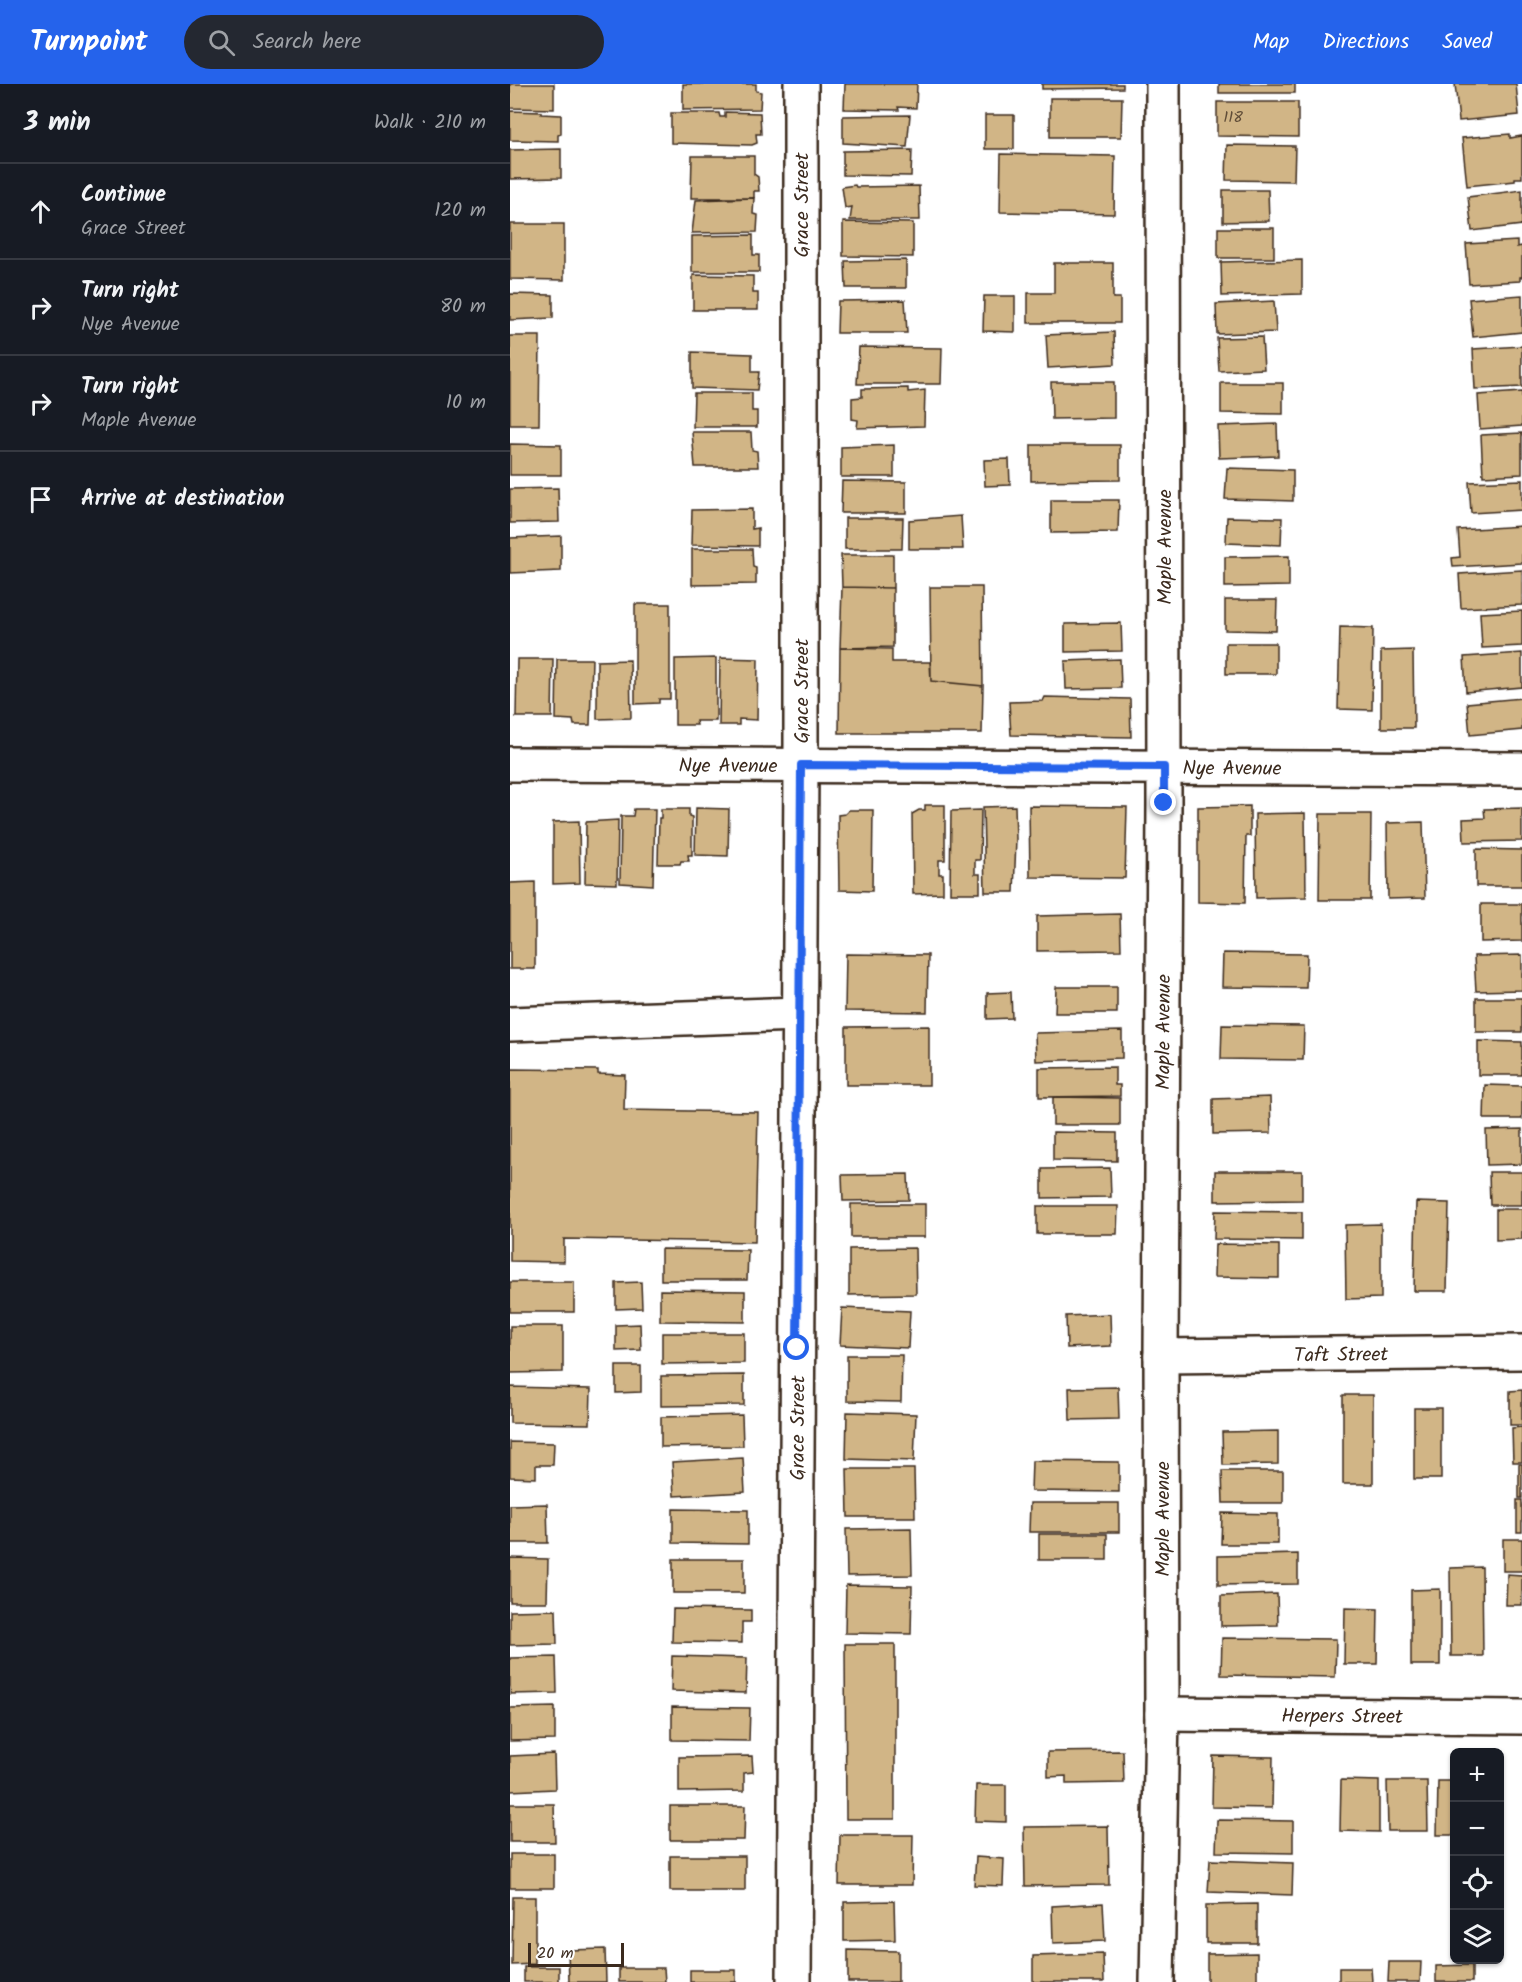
<!DOCTYPE html>
<html lang="en">
<head>
<meta charset="utf-8">
<style>
  body { margin:0; font-family:Kalam,sans-serif; background:#242831; color:#f1f3f6 }
  .controls { position:absolute; right:18px; bottom:18px; display:grid; overflow:hidden; border-radius:9px; box-shadow:0 2px 4px #0004 }
  .controls button { width:54px; height:54px; display:grid; place-items:center; padding:0; border:0; border-bottom:2px solid #363941; background:#171b24; color:#f1f3f6; font:30px sans-serif }
  .scale { position:absolute; left:18px; bottom:15px; width:96px; box-sizing:border-box; padding-left:6px; border:3px solid #3b2a1e; border-top:0; font-size:16px; line-height:21px; white-space:nowrap; color:#3b2a1e; -webkit-text-stroke:4px #fff; paint-order:stroke }
  .stop { position:absolute; width:18px; height:18px; margin:-14px; border:4px solid #2563eb; border-radius:50%; background:#fff }
  .stop.end { background:#2563eb; border-color:#fff; box-shadow:0 2px 6px #0008 }
  .list { margin:0; padding:0; list-style:none }
  h2 { display:flex; justify-content:space-between; align-items:center; height:78px; margin:0; padding:0 24px; font-size:26px }
  h2 small { font-size:20px; font-weight:400; color:#9ea1a6 }
  .list li { display:grid; grid-template-columns:39px 1fr auto; gap:18px; align-items:center; box-sizing:border-box; height:96px; padding:0 24px; border-top:2px solid #363941 }
  .list b { display:block; font-size:22px; white-space:nowrap }
  .list p { margin:0; font-size:20px; white-space:nowrap; color:#9ea1a6 }
  .list em { font-size:20px; font-style:normal; color:#9ea1a6 }
  .icon { flex:none; width:33px; height:33px; fill:none; stroke:currentColor; stroke-width:2; stroke-linecap:round; stroke-linejoin:round }
  .map { position:relative; flex:none; width:1012px; height:1898px; overflow:hidden }
  header { display:flex; align-items:center; gap:36px; box-sizing:border-box; height:84px; padding:0 30px; background:#2563eb; color:#fff }
  header strong { font-size:28px }
  nav { display:flex; gap:33px; margin-inline-start:auto; font-size:21px }
  .search { width:420px; height:54px; background:#242831; display:flex; align-items:center; gap:15px; box-sizing:border-box; padding:0 21px; border-radius:33px; color:#9ea1a6; font-size:22px }
  main { display:flex }
  aside { flex:1; background:#171b24 }
  .map>svg:first-child { display:block }
  .building { fill:#d1b586; stroke:#3b2a1e; stroke-width:1.5 }
  .lines { fill:none; stroke-linecap:round; stroke-linejoin:round }
  .minor-casing { stroke:#3b2a1e; stroke-width:38 }
  .minor { stroke:#fff; stroke-width:33 }
  .route { stroke:#2563eb; stroke-width:8 }
  .labels { text-anchor:middle; stroke-width:4.5; stroke-linejoin:round; paint-order:stroke }
  .number-label { font-size:16px; fill:#604d38 }
  .street-label { font-size:20px; fill:#3b2a1e; stroke:#fff }
</style>
</head>
<body>
<header>
<strong>Turnpoint</strong>
<div class="search"><svg class="icon" aria-label="search" viewBox="0 0 24 24"><circle cx="10" cy="10" r="6"/><path d="M15 15l6 6"/></svg>Search here</div>
<nav><a>Map</a><a>Directions</a><a>Saved</a></nav>
</header>
<main>
<aside>
<h2>3 min<small>Walk · 210 m</small></h2>
<ul class="list">
<li><svg class="icon" aria-label="ahead" viewBox="0 0 24 24"><path d="M12 20V5M6 11l6-6 6 6"/></svg><div><b>Continue</b><p>Grace Street</p></div><em>120 m</em></li>
<li><svg class="icon" aria-label="right" viewBox="0 0 24 24"><path d="M7 20v-9h11M14 6l5 5-5 5"/></svg><div><b>Turn right</b><p>Nye Avenue</p></div><em>80 m</em></li>
<li><svg class="icon" aria-label="right" viewBox="0 0 24 24"><path d="M7 20v-9h11M14 6l5 5-5 5"/></svg><div><b>Turn right</b><p>Maple Avenue</p></div><em>10 m</em></li>
<li><svg class="icon" aria-label="arrive" viewBox="0 0 24 24"><path d="M6 21V4h12l-3 4 3 4H6"/></svg><div><b>Arrive at destination</b></div></li>
</ul>
</aside>
<div class="map">
<svg width="1012" height="1898" viewBox="0 0 1012 1898">
  <rect width="100%" height="100%" fill="#fff"/>
  <filter id="ink" filterUnits="userSpaceOnUse"><feTurbulence type="fractalNoise" baseFrequency=".0167" numOctaves="2"/><feDisplacementMap in="SourceGraphic" scale="12" xChannelSelector="R" yChannelSelector="G"/><feConvolveMatrix kernelMatrix="1 2 1 2 8 2 1 2 1" color-interpolation-filters="sRGB"/></filter>
  <g filter="url(#ink)">
    <path class="building" d="M 0,0 L 44,0 L 44,25 L 0,24 Z
      M 173,0 L 246,0 L 246,7 L 251,8 L 250,25 L 173,26 Z
      M 335,0 L 407,0 L 406,24 L 388,23 L 389,26 L 334,25 Z
      M 532,0 L 613,0 L 613,4 L 532,5 Z
      M 709,0 L 785,0 L 785,9 L 709,9 Z
      M 945,0 L 1006,0 L 1009,31 L 949,37 Z
      M 540,14 L 612,14 L 611,53 L 540,53 Z
      M 707,18 L 788,18 L 788,53 L 707,52 Z
      M 0,27 L 31,28 L 31,30 L 51,31 L 51,50 L 48,51 L 48,57 L 0,56 Z
      M 215,28 L 250,29 L 251,50 L 246,50 L 247,59 L 242,61 L 161,59 L 161,29 L 209,29 L 210,33 L 215,33 Z
      M 400,31 L 397,63 L 333,59 L 333,32 Z
      M 475,31 L 504,31 L 504,65 L 475,65 Z
      M 1000,50 L 1000,54 L 1012,52 L 1012,94 L 1005,94 L 1005,97 L 957,102 L 952,54 Z
      M 717,61 L 785,62 L 784,97 L 716,96 Z
      M 51,65 L 51,94 L 0,95 L 0,66 Z
      M 402,66 L 401,92 L 333,91 L 333,67 Z
      M 491,70 L 605,72 L 604,130 L 490,128 Z
      M 182,72 L 244,72 L 244,90 L 248,93 L 249,107 L 244,107 L 244,114 L 181,114 Z
      M 345,101 L 346,103 L 409,102 L 410,136 L 340,136 L 342,123 L 335,124 L 332,103 Z
      M 713,106 L 758,106 L 759,137 L 713,138 Z
      M 1012,106 L 1012,141 L 962,147 L 958,113 Z
      M 244,114 L 243,130 L 248,131 L 247,148 L 182,149 L 186,116 Z
      M 333,138 L 403,139 L 403,173 L 333,172 Z
      M 0,140 L 54,140 L 54,196 L 0,195 Z
      M 708,144 L 764,144 L 764,174 L 708,174 Z
      M 243,151 L 243,171 L 249,171 L 249,188 L 182,188 L 182,152 Z
      M 1007,157 L 1007,163 L 1012,162 L 1012,193 L 1010,193 L 1010,197 L 959,200 L 956,160 Z
      M 396,176 L 396,204 L 336,204 L 335,177 Z
      M 792,176 L 792,210 L 712,212 L 711,178 Z
      M 544,179 L 603,179 L 603,214 L 610,214 L 610,239 L 518,239 L 518,209 L 544,209 Z
      M 183,191 L 243,192 L 243,209 L 248,209 L 248,226 L 183,226 Z
      M 0,210 L 43,211 L 43,234 L 0,236 Z
      M 1012,211 L 1012,248 L 963,253 L 959,215 Z
      M 474,212 L 505,212 L 505,248 L 473,247 Z
      M 395,216 L 397,249 L 327,249 L 328,217 Z
      M 764,217 L 766,248 L 707,250 L 706,220 Z
      M 604,248 L 605,280 L 538,284 L 536,251 Z
      M 0,252 L 30,252 L 29,341 L 0,341 Z
      M 752,253 L 754,285 L 709,287 L 707,254 Z
      M 1012,262 L 1012,303 L 965,305 L 963,265 Z
      M 349,263 L 432,264 L 431,300 L 347,300 Z
      M 182,268 L 242,270 L 242,288 L 249,288 L 247,306 L 182,304 Z
      M 541,298 L 604,298 L 604,334 L 542,335 Z
      M 711,299 L 773,299 L 773,330 L 711,329 Z
      M 398,304 L 398,308 L 415,306 L 414,342 L 347,344 L 348,336 L 342,335 L 342,314 L 352,313 L 352,305 Z
      M 1012,308 L 1012,342 L 970,345 L 968,311 Z
      M 184,309 L 242,309 L 242,327 L 247,327 L 247,343 L 183,343 Z
      M 767,340 L 768,372 L 709,374 L 708,342 Z
      M 182,348 L 241,348 L 242,366 L 247,367 L 248,383 L 185,383 Z
      M 1012,349 L 1012,390 L 973,392 L 971,351 Z
      M 0,360 L 51,361 L 51,391 L 0,391 Z
      M 384,361 L 384,393 L 331,393 L 331,363 Z
      M 521,361 L 610,361 L 610,396 L 521,397 Z
      M 499,375 L 500,401 L 475,402 L 474,376 Z
      M 717,384 L 783,386 L 783,417 L 715,415 Z
      M 1012,396 L 1012,426 L 961,429 L 959,398 Z
      M 332,397 L 396,398 L 396,429 L 331,429 Z
      M 48,404 L 49,438 L 0,439 L 0,405 Z
      M 541,416 L 609,416 L 608,448 L 541,449 Z
      M 242,425 L 242,445 L 248,444 L 248,462 L 181,461 L 182,426 Z
      M 451,432 L 453,465 L 399,465 L 399,436 Z
      M 717,433 L 772,434 L 771,461 L 716,459 Z
      M 335,434 L 393,434 L 392,465 L 335,465 Z
      M 1012,442 L 1012,479 L 943,483 L 942,474 L 950,473 L 948,446 Z
      M 51,452 L 51,487 L 0,489 L 0,454 Z
      M 182,465 L 242,465 L 243,483 L 246,484 L 246,500 L 182,501 Z
      M 331,471 L 383,471 L 383,504 L 332,503 Z
      M 779,472 L 779,502 L 715,503 L 715,473 Z
      M 1012,486 L 1012,521 L 951,524 L 949,490 Z
      M 332,503 L 383,504 L 383,563 L 330,564 Z
      M 420,503 L 472,503 L 473,602 L 421,597 Z
      M 715,516 L 767,516 L 766,547 L 715,546 Z
      M 125,520 L 160,520 L 160,615 L 149,615 L 149,619 L 125,620 Z
      M 1012,527 L 1012,562 L 972,564 L 970,529 Z
      M 611,539 L 612,567 L 555,568 L 555,540 Z
      M 830,543 L 863,544 L 862,626 L 828,625 Z
      M 716,559 L 766,559 L 766,590 L 716,590 Z
      M 330,564 L 382,565 L 382,578 L 420,578 L 421,597 L 473,602 L 472,649 L 329,649 Z
      M 903,566 L 904,644 L 871,644 L 871,567 Z
      M 1012,569 L 1012,603 L 956,608 L 954,573 Z
      M 206,574 L 206,637 L 186,637 L 187,641 L 165,641 L 165,575 Z
      M 210,574 L 248,575 L 247,636 L 229,635 L 229,641 L 209,641 Z
      M 7,575 L 43,575 L 42,633 L 6,633 Z
      M 47,575 L 82,575 L 80,641 L 64,641 L 63,636 L 46,635 Z
      M 610,575 L 611,604 L 556,605 L 555,577 Z
      M 120,576 L 121,634 L 87,635 L 87,577 Z
      M 535,613 L 620,615 L 621,653 L 501,651 L 499,618 L 533,617 Z
      M 1012,614 L 1012,646 L 960,651 L 957,619 Z
      M 415,721 L 435,721 L 435,776 L 429,776 L 429,790 L 433,790 L 433,809 L 403,810 L 402,730 L 409,726 L 415,726 Z
      M 505,722 L 506,755 L 504,808 L 475,808 L 473,723 Z
      M 519,722 L 617,723 L 615,794 L 520,793 Z
      M 740,722 L 740,752 L 736,752 L 735,819 L 688,818 L 688,723 Z
      M 186,724 L 219,725 L 218,772 L 185,771 Z
      M 1012,724 L 1012,757 L 954,758 L 953,735 L 975,734 L 974,725 Z
      M 124,725 L 145,725 L 143,801 L 110,799 L 111,732 L 123,732 Z
      M 151,725 L 179,725 L 179,732 L 182,733 L 182,771 L 178,771 L 179,777 L 171,777 L 170,780 L 148,780 L 149,734 L 151,734 Z
      M 339,726 L 363,726 L 362,807 L 329,806 L 328,731 L 335,730 Z
      M 471,726 L 470,776 L 465,776 L 465,790 L 470,790 L 470,809 L 440,809 L 441,727 Z
      M 795,729 L 796,813 L 746,814 L 745,730 Z
      M 810,730 L 861,730 L 860,816 L 809,816 Z
      M 108,736 L 107,800 L 75,799 L 76,738 Z
      M 69,737 L 70,799 L 43,800 L 43,738 Z
      M 913,738 L 915,814 L 878,815 L 877,739 Z
      M 966,765 L 1012,766 L 1012,802 L 966,802 Z
      M 25,798 L 25,885 L 0,885 L 0,799 Z
      M 971,820 L 1012,820 L 1012,857 L 971,858 Z
      M 610,830 L 611,866 L 527,867 L 527,832 Z
      M 713,869 L 797,870 L 796,904 L 712,903 Z
      M 336,870 L 418,871 L 417,928 L 335,927 Z
      M 1012,871 L 1012,906 L 966,907 L 964,872 Z
      M 546,903 L 607,903 L 607,929 L 545,929 Z
      M 501,908 L 502,934 L 477,935 L 477,909 Z
      M 966,914 L 1012,914 L 1012,948 L 966,948 Z
      M 712,941 L 794,942 L 793,976 L 711,975 Z
      M 419,942 L 419,1001 L 336,1001 L 336,943 Z
      M 612,947 L 612,974 L 526,977 L 525,949 Z
      M 968,957 L 1012,958 L 1012,991 L 968,991 Z
      M 605,983 L 605,1001 L 610,1001 L 610,1012 L 529,1013 L 529,984 Z
      M 0,985 L 88,986 L 88,990 L 115,991 L 114,1026 L 248,1028 L 245,1158 L 54,1155 L 54,1178 L 0,1177 Z
      M 975,1001 L 1012,1002 L 1012,1035 L 974,1035 Z
      M 543,1013 L 610,1014 L 610,1041 L 543,1041 Z
      M 760,1013 L 761,1049 L 703,1050 L 703,1015 Z
      M 1012,1045 L 1012,1080 L 977,1081 L 976,1046 Z
      M 543,1048 L 607,1049 L 607,1077 L 543,1076 Z
      M 600,1084 L 601,1113 L 532,1114 L 532,1085 Z
      M 705,1087 L 792,1087 L 792,1116 L 705,1117 Z
      M 979,1088 L 1012,1088 L 1012,1121 L 980,1121 Z
      M 398,1090 L 399,1116 L 333,1117 L 332,1091 Z
      M 906,1118 L 939,1119 L 937,1207 L 904,1207 Z
      M 341,1120 L 415,1120 L 415,1153 L 341,1153 Z
      M 527,1122 L 608,1122 L 607,1150 L 527,1150 Z
      M 986,1125 L 1012,1125 L 1012,1155 L 986,1156 Z
      M 705,1127 L 792,1128 L 792,1156 L 704,1155 Z
      M 871,1140 L 871,1214 L 836,1215 L 835,1141 Z
      M 705,1160 L 769,1161 L 769,1194 L 704,1193 Z
      M 405,1164 L 406,1210 L 339,1211 L 339,1165 Z
      M 151,1165 L 238,1166 L 237,1196 L 151,1196 Z
      M 0,1198 L 64,1198 L 64,1228 L 0,1228 Z
      M 131,1198 L 132,1224 L 106,1225 L 106,1199 Z
      M 150,1206 L 235,1207 L 235,1238 L 150,1237 Z
      M 332,1224 L 400,1227 L 398,1264 L 330,1261 Z
      M 600,1230 L 601,1262 L 557,1264 L 556,1232 Z
      M 130,1240 L 131,1266 L 106,1267 L 106,1241 Z
      M 0,1242 L 53,1242 L 53,1288 L 0,1289 Z
      M 152,1249 L 234,1249 L 234,1279 L 152,1280 Z
      M 337,1271 L 392,1271 L 391,1318 L 337,1317 Z
      M 106,1282 L 131,1282 L 131,1308 L 106,1309 Z
      M 234,1291 L 234,1321 L 151,1322 L 151,1292 Z
      M 0,1303 L 81,1305 L 80,1340 L 0,1339 Z
      M 608,1303 L 609,1335 L 560,1336 L 559,1304 Z
      M 1012,1306 L 1012,1341 L 1000,1341 L 1000,1307 Z
      M 833,1311 L 863,1311 L 863,1400 L 833,1400 Z
      M 904,1324 L 931,1324 L 931,1395 L 904,1395 Z
      M 337,1328 L 406,1330 L 404,1377 L 336,1375 Z
      M 232,1331 L 233,1362 L 151,1363 L 151,1333 Z
      M 1012,1343 L 1012,1378 L 1003,1378 L 1002,1344 Z
      M 768,1347 L 768,1380 L 713,1381 L 712,1348 Z
      M 0,1358 L 44,1359 L 43,1381 L 26,1381 L 26,1394 L 0,1393 Z
      M 233,1374 L 235,1408 L 164,1412 L 162,1378 Z
      M 522,1377 L 609,1378 L 609,1408 L 521,1407 Z
      M 1009,1380 L 1012,1380 L 1012,1414 L 1009,1414 Z
      M 337,1385 L 404,1385 L 405,1433 L 338,1433 Z
      M 712,1387 L 773,1387 L 773,1419 L 713,1419 Z
      M 1007,1416 L 1012,1416 L 1012,1448 L 1007,1448 Z
      M 520,1419 L 609,1419 L 609,1448 L 519,1448 Z
      M 37,1420 L 38,1459 L 0,1459 L 0,1421 Z
      M 163,1425 L 238,1426 L 238,1460 L 163,1459 Z
      M 712,1429 L 768,1430 L 768,1460 L 711,1460 Z
      M 401,1444 L 402,1491 L 337,1492 L 336,1445 Z
      M 529,1450 L 597,1450 L 597,1476 L 529,1476 Z
      M 993,1455 L 1012,1455 L 1012,1487 L 993,1487 Z
      M 788,1470 L 788,1500 L 708,1501 L 708,1472 Z
      M 0,1474 L 38,1475 L 37,1518 L 0,1518 Z
      M 163,1475 L 234,1475 L 234,1509 L 163,1509 Z
      M 972,1483 L 973,1572 L 941,1572 L 940,1484 Z
      M 997,1490 L 1012,1491 L 1012,1521 L 996,1521 Z
      M 336,1501 L 402,1502 L 401,1550 L 335,1549 Z
      M 930,1505 L 930,1581 L 901,1581 L 901,1506 Z
      M 767,1510 L 768,1541 L 711,1542 L 711,1512 Z
      M 835,1524 L 868,1525 L 867,1580 L 834,1580 Z
      M 163,1525 L 241,1526 L 241,1538 L 232,1538 L 232,1559 L 162,1558 Z
      M 46,1526 L 47,1560 L 0,1561 L 0,1527 Z
      M 712,1554 L 826,1555 L 825,1593 L 711,1591 Z
      M 335,1560 L 385,1560 L 385,1735 L 336,1735 Z
      M 162,1572 L 237,1574 L 236,1609 L 161,1607 Z
      M 46,1573 L 47,1609 L 0,1610 L 0,1574 Z
      M 45,1623 L 45,1656 L 0,1657 L 0,1624 Z
      M 162,1623 L 240,1624 L 239,1657 L 162,1656 Z
      M 613,1667 L 614,1699 L 556,1700 L 556,1692 L 538,1693 L 538,1668 Z
      M 44,1670 L 45,1705 L 0,1707 L 0,1672 Z
      M 242,1672 L 243,1688 L 234,1689 L 234,1707 L 169,1708 L 169,1673 Z
      M 703,1672 L 763,1673 L 762,1724 L 702,1723 Z
      M 831,1696 L 869,1697 L 869,1748 L 830,1747 Z
      M 877,1697 L 917,1697 L 918,1747 L 878,1747 Z
      M 928,1697 L 944,1697 L 944,1751 L 927,1751 Z
      M 466,1701 L 496,1701 L 496,1738 L 465,1737 Z
      M 0,1720 L 44,1720 L 45,1758 L 0,1758 Z
      M 160,1722 L 235,1722 L 234,1756 L 160,1756 Z
      M 707,1736 L 783,1737 L 783,1769 L 706,1768 Z
      M 598,1742 L 599,1801 L 515,1802 L 514,1743 Z
      M 330,1751 L 403,1751 L 402,1801 L 329,1801 Z
      M 0,1770 L 44,1770 L 44,1804 L 0,1804 Z
      M 160,1772 L 235,1772 L 235,1807 L 160,1807 Z
      M 466,1773 L 494,1775 L 493,1802 L 464,1801 Z
      M 700,1776 L 783,1779 L 782,1811 L 698,1808 Z
      M 3,1813 L 25,1813 L 25,1880 L 2,1881 Z
      M 384,1817 L 385,1856 L 334,1857 L 334,1818 Z
      M 593,1819 L 595,1857 L 543,1859 L 542,1822 Z
      M 747,1820 L 747,1859 L 696,1859 L 696,1821 Z
      M 95,1865 L 96,1898 L 59,1898 L 58,1866 Z
      M 338,1866 L 388,1867 L 388,1898 L 338,1898 Z
      M 747,1869 L 747,1898 L 697,1898 L 697,1870 Z
      M 593,1870 L 594,1898 L 523,1898 L 523,1872 Z
      M 879,1878 L 911,1878 L 910,1898 L 878,1898 Z
      M 962,1881 L 962,1898 L 926,1898 L 926,1882 Z
      M 14,1883 L 49,1883 L 49,1898 L 14,1898 Z
      M 109,1884 L 154,1884 L 155,1898 L 109,1898 Z
      M 829,1884 L 861,1884 L 862,1898 L 829,1898 Z
      M 180,1886 L 226,1886 L 226,1898 L 180,1898 Z"/>
    <g class="lines">
      <g class="minor-casing">
        <g id="minor">
          <path id="s1" d="M 0,680 L 1012,685"/>
          <path d="M 0,940 L 289,930"/>
          <path id="s2" d="M 651,1272 L 1012,1268"/>
          <path id="s3" d="M 652,1630 L 1012,1633"/>
          <path id="s4" d="M 284,1898 L 291,681 L 291,0"/>
          <path id="s5" d="M 647,1898 L 652,1630 L 651,1272 L 654,719 L 653,0"/>
        </g>
      </g>
      <use href="#minor" class="minor"/>
    </g>
  </g>
  <g class="lines" filter="url(#ink)">
    <path class="route" d="M 287,1264 L 291,681 L 654,683 L 654,719"/>
  </g>
  <g class="labels">
    <g class="number-label">
      <text x="723" y="38">118</text>
    </g>
    <g class="street-label">
      <text transform="translate(291 121) rotate(-90)" y="7">Grace Street</text>
      <text transform="translate(654 463) rotate(-90)" y="7">Maple Avenue</text>
      <text transform="translate(291 607) rotate(-90)" y="7">Grace Street</text>
      <text dy="7" stroke="none"><textPath href="#s1" startOffset="218">Nye Avenue</textPath></text>
      <text dy="7" stroke="none"><textPath href="#s1" startOffset="722">Nye Avenue</textPath></text>
      <text dy="7" stroke="none"><textPath href="#s5" startOffset="950">Maple Avenue</textPath></text>
      <text dy="7" stroke="none"><textPath href="#s2" startOffset="180">Taft Street</textPath></text>
      <text dy="7" stroke="none"><textPath href="#s4" startOffset="554">Grace Street</textPath></text>
      <text transform="translate(652 1435) rotate(-90)" y="7">Maple Avenue</text>
      <text dy="7" stroke="none"><textPath href="#s3" startOffset="180">Herpers Street</textPath></text>
    </g>
  </g>
</svg>
<div class="controls">
<button>+</button>
<button>−</button>
<button><svg class="icon" aria-label="locate" viewBox="0 0 24 24"><circle cx="12" cy="12" r="6"/><path d="M12 2v4M12 18v4M2 12h4M18 12h4"/></svg></button>
<button><svg class="icon" aria-label="layers" viewBox="0 0 24 24"><path d="M12 4l9 5-9 5-9-5zM3 14l9 5 9-5"/></svg></button>
</div>
<div class="scale">20 m</div>
<div class="stop" style="left:287px;top:1264px"></div>
<div class="stop end" style="left:654px;top:719px"></div>
</div>
</main>
</body>
</html>
